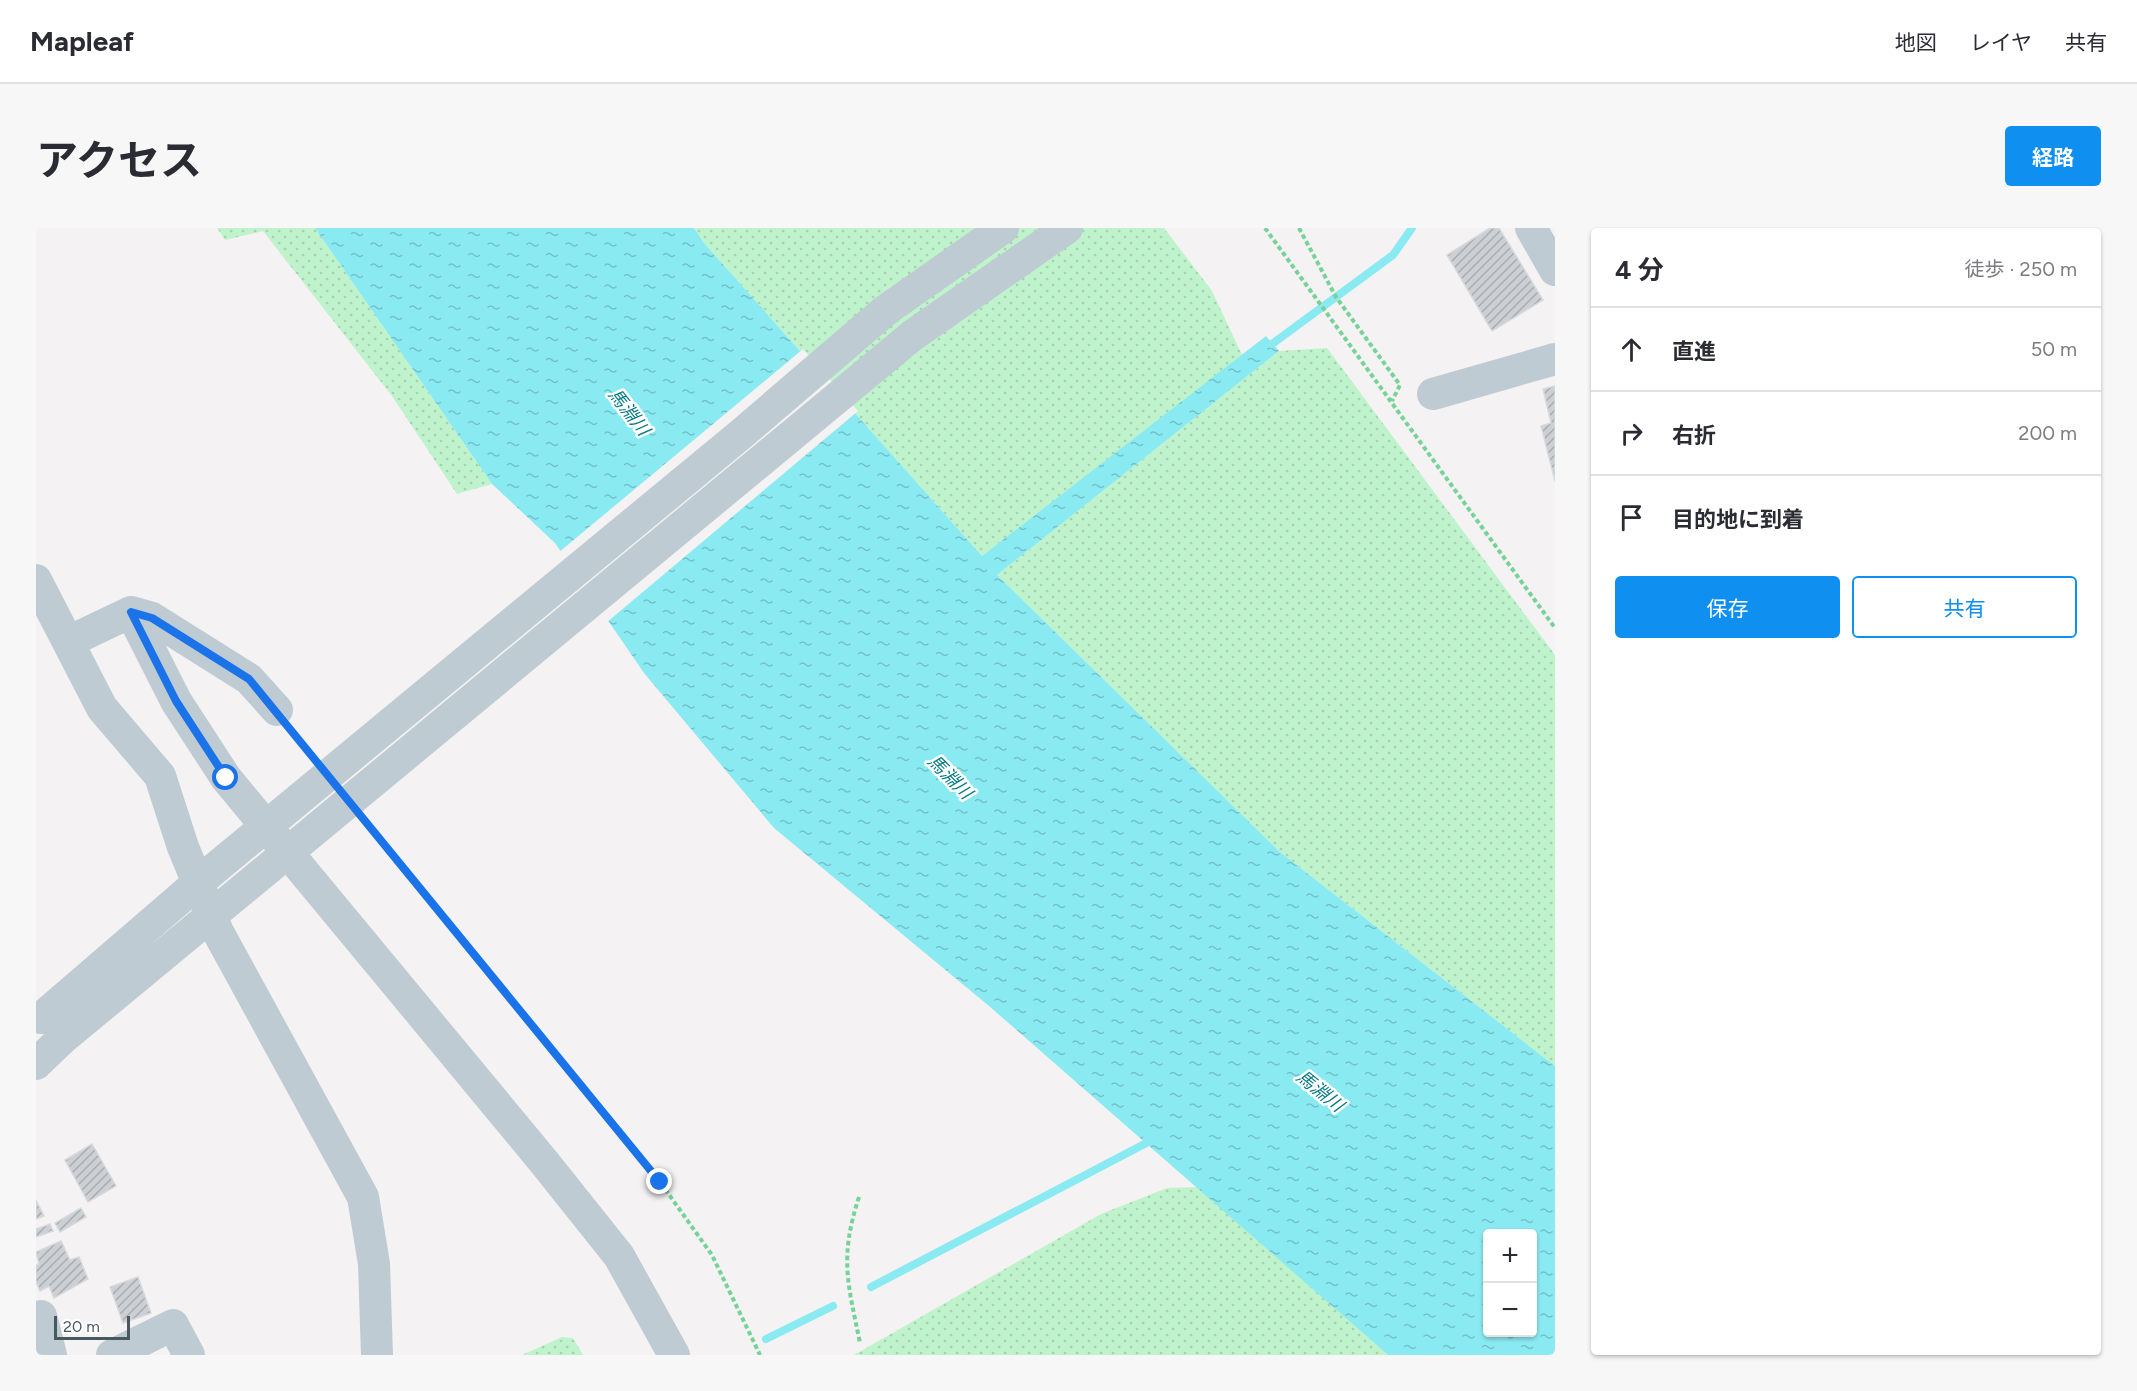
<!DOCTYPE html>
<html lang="ja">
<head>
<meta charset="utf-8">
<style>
  body { margin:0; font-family:Figtree,"Noto Sans JP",sans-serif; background:#f7f7f7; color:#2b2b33 }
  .controls { position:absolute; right:18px; bottom:18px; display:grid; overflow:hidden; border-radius:6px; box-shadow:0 2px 4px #0004 }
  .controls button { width:54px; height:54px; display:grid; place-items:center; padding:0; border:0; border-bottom:2px solid #e1e1e2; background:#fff; color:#2b2b33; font:30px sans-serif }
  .scale { position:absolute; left:18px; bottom:15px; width:76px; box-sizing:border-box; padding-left:6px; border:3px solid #485861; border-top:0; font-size:16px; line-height:21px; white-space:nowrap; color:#485861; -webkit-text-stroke:4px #fff; paint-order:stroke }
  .stop { position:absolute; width:18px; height:18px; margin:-14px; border:4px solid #1a73e8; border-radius:50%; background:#fff }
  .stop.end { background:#1a73e8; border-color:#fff; box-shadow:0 2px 6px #0008 }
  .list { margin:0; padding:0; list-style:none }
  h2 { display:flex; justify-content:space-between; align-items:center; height:78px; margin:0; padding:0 24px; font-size:26px }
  h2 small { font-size:20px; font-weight:400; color:#7c7c81 }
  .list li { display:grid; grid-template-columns:39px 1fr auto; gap:18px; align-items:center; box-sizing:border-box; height:84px; padding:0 24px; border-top:2px solid #e1e1e2 }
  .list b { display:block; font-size:22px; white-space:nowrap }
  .list em { font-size:20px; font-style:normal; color:#7c7c81 }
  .actions { display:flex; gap:12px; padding:18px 24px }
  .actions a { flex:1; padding:14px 0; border:2px solid #0f90f0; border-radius:6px; text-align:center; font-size:21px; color:#0f90f0 }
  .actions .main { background:#0f90f0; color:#fff }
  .icon { flex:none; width:33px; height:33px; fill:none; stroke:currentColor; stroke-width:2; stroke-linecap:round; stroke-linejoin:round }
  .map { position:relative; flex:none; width:1519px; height:1127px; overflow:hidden; border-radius:6px }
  header { display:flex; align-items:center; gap:36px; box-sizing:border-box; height:84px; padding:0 30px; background:#fff; border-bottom:2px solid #e1e1e2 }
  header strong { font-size:28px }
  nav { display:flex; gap:33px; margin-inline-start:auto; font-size:21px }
  .intro { display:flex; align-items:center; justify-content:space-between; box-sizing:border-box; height:144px; padding:0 36px }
  h1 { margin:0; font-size:42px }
  .button { padding:15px 27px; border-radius:6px; background:#0f90f0; color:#fff; font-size:21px; font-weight:700 }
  main { display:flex; gap:36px; padding:0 36px }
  aside { flex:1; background:#fff; border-radius:6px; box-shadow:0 2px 4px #0004 }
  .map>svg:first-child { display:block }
  .grass { fill:url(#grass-dots) }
  .water { fill:url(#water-ripples); fill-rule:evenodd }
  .pier { fill:#f4f2f2 }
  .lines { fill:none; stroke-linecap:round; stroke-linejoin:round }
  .stream { stroke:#8aeaf2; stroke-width:8 }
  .building { fill:url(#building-hatch); stroke:#d6d9dd; stroke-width:1.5 }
  .path { stroke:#75d398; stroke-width:4; stroke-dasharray:4.5 3; stroke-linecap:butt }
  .minor { stroke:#bfcbd2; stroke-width:32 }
  .minor-bridge { stroke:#bfcbd2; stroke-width:32 }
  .route { stroke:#1a73e8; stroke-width:8 }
  .labels { text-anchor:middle; stroke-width:5; stroke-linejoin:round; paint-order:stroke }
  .water-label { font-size:18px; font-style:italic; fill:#087c86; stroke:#fff }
</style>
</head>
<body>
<header>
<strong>Mapleaf</strong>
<nav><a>地図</a><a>レイヤ</a><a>共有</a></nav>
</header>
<div class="intro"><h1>アクセス</h1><a class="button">経路</a></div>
<main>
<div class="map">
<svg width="1519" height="1127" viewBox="0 0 1519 1127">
  <defs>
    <pattern id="grass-dots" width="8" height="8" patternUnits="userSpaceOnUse" patternTransform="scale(1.5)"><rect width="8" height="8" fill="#bff3cc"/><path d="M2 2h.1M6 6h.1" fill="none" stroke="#a6d2b2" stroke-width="1.8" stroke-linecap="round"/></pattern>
    <pattern id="water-ripples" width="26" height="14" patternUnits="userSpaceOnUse" patternTransform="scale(1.5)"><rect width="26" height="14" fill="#8aeaf2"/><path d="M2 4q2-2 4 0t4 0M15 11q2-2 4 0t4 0" fill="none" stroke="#73c0c7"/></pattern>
    <pattern id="building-hatch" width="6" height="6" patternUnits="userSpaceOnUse" patternTransform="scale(1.5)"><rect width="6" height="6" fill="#ccd0d4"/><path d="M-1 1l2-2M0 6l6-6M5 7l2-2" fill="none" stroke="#a8acaf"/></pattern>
  </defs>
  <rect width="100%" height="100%" fill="#f4f2f2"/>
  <path class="grass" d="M 181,0 L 279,0 L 456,256 L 421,266 L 356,168 L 227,3 L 189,12 Z
    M 658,0 L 1128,0 L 1176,63 L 1206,127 L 946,328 L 668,15 Z
    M 1291,120 L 1519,427 L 1519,838 L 1244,624 L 961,347 L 1243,123 Z
    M 1161,959 L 1352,1127 L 818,1127 L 1065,986 L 1131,960 Z
    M 526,1109 L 537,1110 L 547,1127 L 486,1127 Z"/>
  <path class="water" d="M 279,0 L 658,0 L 668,15 L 946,328 L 1230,108 L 1243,123 L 961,347 L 1244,624 L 1519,838 L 1519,1127 L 1352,1127 L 953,778 L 738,600 L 608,445 L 519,315 L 456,256 ZM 1452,1006 L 1496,1006 L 1496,1104 L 1452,1104 Z"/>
  <path class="pier" d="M 767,121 L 822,183 L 570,395 L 522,325 Z"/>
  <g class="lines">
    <path class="stream" d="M 1236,116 L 1357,27 L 1376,0
      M 835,1059 L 1118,911
      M 730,1111 L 797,1078"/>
  </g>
  <path class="building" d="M 1454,0 L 1463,0 L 1507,72 L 1456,103 L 1411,27 Z
    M 1519,158 L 1519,253 L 1505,198 L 1515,195 L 1507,161 Z
    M 56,916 L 80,958 L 52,974 L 29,932 Z
    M 0,972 L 8,988 L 0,991 Z
    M 45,980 L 50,989 L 24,1004 L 19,995 Z
    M 14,996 L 17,1003 L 0,1009 L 0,1001 Z
    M 25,1013 L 34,1032 L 43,1029 L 52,1051 L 18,1070 L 13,1058 L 4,1063 L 0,1054 L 0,1037 L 3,1036 L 0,1024 Z
    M 102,1049 L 115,1085 L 87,1095 L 74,1059 Z"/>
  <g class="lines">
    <path class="path" d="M 1229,0 L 1519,400
      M 1263,0 L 1300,69 L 1364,157 L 1356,173
      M 258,504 L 276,526
      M 331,595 L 624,954 L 676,1027 L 724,1127
      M 823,969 C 803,1030 812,1056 824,1115"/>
    <path class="minor" d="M 1495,0 L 1519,42
      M 1397,166 L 1519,131
      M 0,352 L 66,480 L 124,548 L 147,619 L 182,704 L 327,969 L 338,1036 L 341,1127
      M 95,384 L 140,473 L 190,550 L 508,934 L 583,1028 L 638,1127
      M 32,414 L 95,384 L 116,390 L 213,451 L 241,482
      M 0,836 L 26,811
      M 5,1088 L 15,1127
      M 76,1127 L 137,1097 L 153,1127"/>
    <path class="minor-bridge" d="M 5,790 L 177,642 L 704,207 L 850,82 L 967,0
      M 26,811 L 877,107 L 1031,0"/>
  </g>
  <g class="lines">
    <path class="route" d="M 190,550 L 140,473 L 95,384 L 116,390 L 213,451 L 624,954"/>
  </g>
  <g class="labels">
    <g class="water-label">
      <text transform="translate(593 184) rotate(52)" y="6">馬淵川</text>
      <text transform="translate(914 549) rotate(45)" y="6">馬淵川</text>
      <text transform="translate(1284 863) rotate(39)" y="6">馬淵川</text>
    </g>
  </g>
</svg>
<div class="controls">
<button>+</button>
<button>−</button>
</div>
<div class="scale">20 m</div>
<div class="stop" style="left:190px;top:550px"></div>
<div class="stop end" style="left:624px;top:954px"></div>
</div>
<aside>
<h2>4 分<small>徒歩 · 250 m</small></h2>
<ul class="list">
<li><svg class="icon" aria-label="ahead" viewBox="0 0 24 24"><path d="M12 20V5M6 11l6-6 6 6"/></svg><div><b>直進</b></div><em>50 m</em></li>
<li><svg class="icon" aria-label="right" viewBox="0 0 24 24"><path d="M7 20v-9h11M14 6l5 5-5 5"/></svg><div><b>右折</b></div><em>200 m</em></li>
<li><svg class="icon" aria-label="arrive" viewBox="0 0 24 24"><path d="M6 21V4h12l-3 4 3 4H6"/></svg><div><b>目的地に到着</b></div></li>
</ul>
<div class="actions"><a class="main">保存</a><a>共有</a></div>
</aside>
</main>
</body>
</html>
